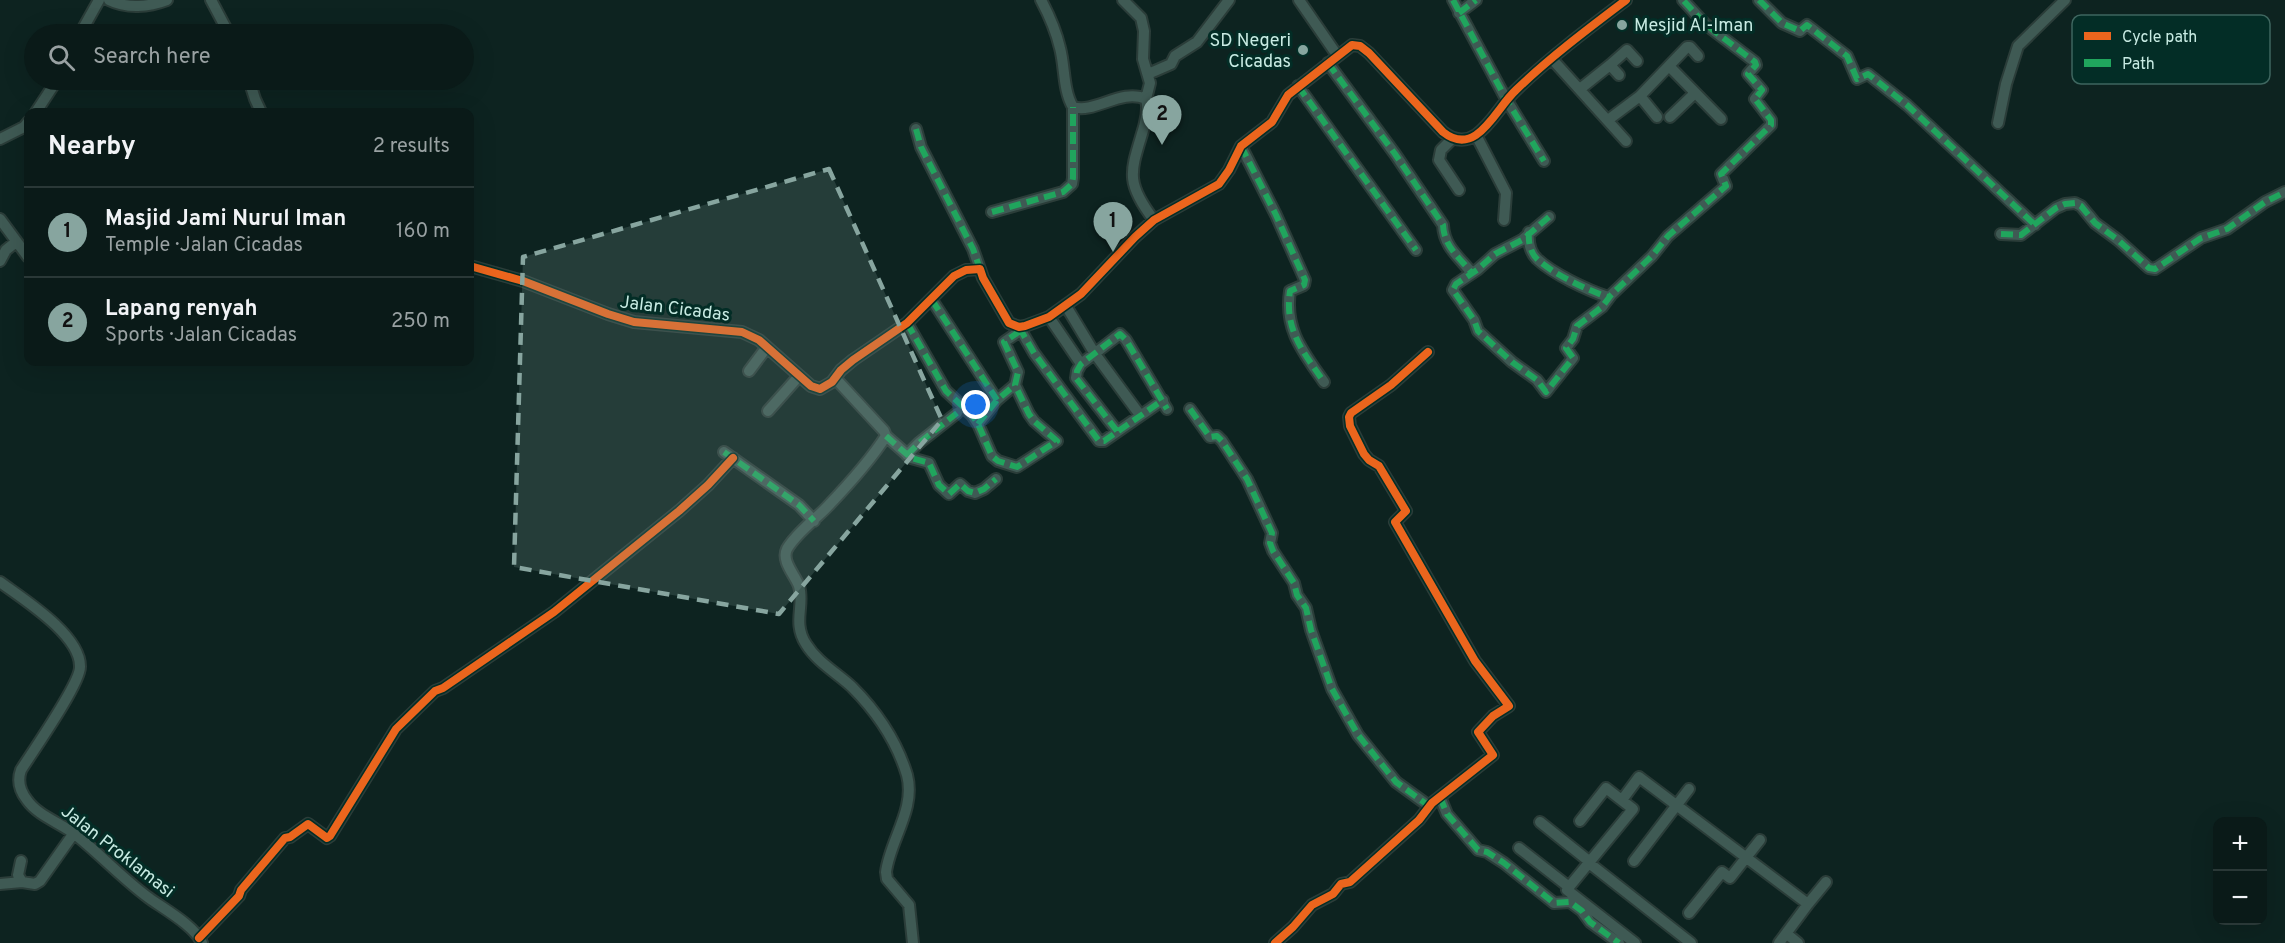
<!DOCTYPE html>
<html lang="en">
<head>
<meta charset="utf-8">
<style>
  body { margin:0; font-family:Overpass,sans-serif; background:#182725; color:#f1f3f6 }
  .controls { position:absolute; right:18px; bottom:18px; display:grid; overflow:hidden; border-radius:12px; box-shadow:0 6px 24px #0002 }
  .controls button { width:54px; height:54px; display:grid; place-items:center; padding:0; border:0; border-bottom:2px solid #2a3837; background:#0a1a18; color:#f1f3f6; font:30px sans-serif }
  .you { position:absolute; left:976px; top:405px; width:21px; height:21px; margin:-15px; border:4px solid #fff; border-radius:50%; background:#1a73e8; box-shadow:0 0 0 9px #1a73e833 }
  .badge { display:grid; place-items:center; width:39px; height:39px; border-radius:50%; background:#87a59f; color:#111; font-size:20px; font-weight:700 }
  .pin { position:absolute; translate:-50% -50px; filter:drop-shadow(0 2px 3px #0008) }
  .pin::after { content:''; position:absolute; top:32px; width:21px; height:18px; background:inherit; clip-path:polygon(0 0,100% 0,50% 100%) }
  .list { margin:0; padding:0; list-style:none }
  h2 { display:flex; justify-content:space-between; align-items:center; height:78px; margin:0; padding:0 24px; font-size:26px }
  h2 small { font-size:20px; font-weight:400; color:#99a1a2 }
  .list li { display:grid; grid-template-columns:39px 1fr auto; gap:18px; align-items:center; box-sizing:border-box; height:90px; padding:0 24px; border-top:2px solid #2a3837 }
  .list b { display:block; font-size:22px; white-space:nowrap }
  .list p { margin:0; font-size:20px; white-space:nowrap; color:#99a1a2 }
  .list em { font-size:20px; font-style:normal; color:#99a1a2 }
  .icon { flex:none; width:33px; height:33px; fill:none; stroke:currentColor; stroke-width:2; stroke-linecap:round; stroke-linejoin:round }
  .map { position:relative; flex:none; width:2285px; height:943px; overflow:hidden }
  .search { position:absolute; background:#0a1a18; box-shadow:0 6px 24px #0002; left:24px; top:24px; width:450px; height:66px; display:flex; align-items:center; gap:15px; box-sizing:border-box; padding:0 21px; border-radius:33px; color:#99a1a2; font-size:22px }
  .panel { position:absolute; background:#0a1a18; box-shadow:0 6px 24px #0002; left:24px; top:108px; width:450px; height:258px; border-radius:12px }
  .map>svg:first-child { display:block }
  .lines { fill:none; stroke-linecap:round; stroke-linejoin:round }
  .minor-casing { stroke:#2b3d39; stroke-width:14 }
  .minor { stroke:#3f5a54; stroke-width:10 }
  .quiet { stroke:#20a55d; stroke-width:6; stroke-dasharray:12 6; stroke-linecap:butt }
  .cycleway-casing { stroke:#032d26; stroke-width:11 }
  .cycleway { stroke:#eb651d; stroke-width:8 }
  .marked { fill:#87a59f; fill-opacity:0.2; stroke:#87a59f; stroke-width:4.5; stroke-dasharray:12 8; stroke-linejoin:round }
  .poi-dot { fill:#87a59f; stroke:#032d26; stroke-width:2 }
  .labels { text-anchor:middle; stroke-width:6; stroke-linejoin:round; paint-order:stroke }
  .poi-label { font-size:18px; fill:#c8ebe3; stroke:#032d26; text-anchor:start }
  .street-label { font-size:18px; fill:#c8ebe3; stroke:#032d26 }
  .key { fill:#032d26; stroke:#3e665f; stroke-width:1.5 }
  .key-label { font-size:16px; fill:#c8ebe3 }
</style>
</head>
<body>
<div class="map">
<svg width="2285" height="943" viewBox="0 0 2285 943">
  <rect width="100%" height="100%" fill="#0d2320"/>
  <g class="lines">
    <g class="minor-casing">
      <path id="minor" d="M 109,0 C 127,9 149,7 167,0
        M 211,0 L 229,34
        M 1041,0 C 1049,15 1056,31 1060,48 C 1065,66 1063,91 1073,107 C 1095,114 1121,88 1146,99 C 1149,109 1146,118 1144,127 C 1131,171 1124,181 1154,220
        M 1123,0 L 1141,18 L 1144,31 L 1143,59 L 1150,83 L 1146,99
        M 1299,0 L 1337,55
        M 1453,0 L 1506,99 L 1544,161
        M 1759,0 L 1782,23 L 1800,31 L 1807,25 L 1847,56 L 1857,79 L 1868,74 L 1907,105 L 2035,225
        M 1459,13 L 1476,0
        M 80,34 L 99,0
        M 1552,59 L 1626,141
        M 1328,63 L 1395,154 L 1443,225 C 1444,246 1458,256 1471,272
        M 1610,65 L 1627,50 L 1637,61
        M 1669,66 L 1721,119
        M 1148,74 L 1171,64 L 1175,56 L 1197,42 L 1229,0
        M 249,80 L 255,99 L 261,112
        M 1298,86 L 1416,250
        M 1580,89 L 1610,65 L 1619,75
        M 1640,96 L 1657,117
        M 36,112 L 57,80
        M 1670,117 L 1695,93
        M 1608,120 L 1640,96 L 1687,47 L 1690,47 L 1698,56
        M 1998,123 L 2006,84 L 2018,46 L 2065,0
        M 916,129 L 921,147 L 973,249 L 980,269
        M 1476,135 L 1506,193 L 1504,220
        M 0,139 L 24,127 L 28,122
        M 1452,139 L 1441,150 L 1439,160 L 1459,190
        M 1241,146 L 1276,215 L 1305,280 L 1304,285 L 1290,291 C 1284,330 1304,353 1324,382
        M 992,212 L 1063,192 L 1072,184 L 1073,178 L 1073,107
        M 1549,217 L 1522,240 L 1495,254 L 1477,270 L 1456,284 L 1453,290 L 1474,320 L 1478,331 L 1512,362 L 1537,380 L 1546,392 L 1573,358 L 1566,348 L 1573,339 L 1577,326 L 1602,307 L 1611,295 L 1652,256 L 1668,236 L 1726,186 L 1721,174 L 1771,125 L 1771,120 L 1755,99 L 1762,90 L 1748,74 L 1756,65 L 1755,62 L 1705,24 L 1683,0
        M 0,219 L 28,257
        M 1529,232 C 1528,241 1530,252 1537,259 C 1553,274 1587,290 1608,297
        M 2001,234 L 2021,235 L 2056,208 L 2065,204 L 2075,203 L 2081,206 L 2095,223 L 2118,240 L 2149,268 L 2155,269 L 2201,238 L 2227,229 L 2265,202 L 2285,192
        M 0,261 L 6,250 L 16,242
        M 470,266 L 523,281 L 608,314 L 634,322 L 742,332 L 759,340 L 811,386 L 820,389 L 832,382 L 841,370 L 853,360 L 907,323 L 954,276 L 966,270 L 980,269 L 983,278 L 1009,323 L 1019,327 L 1025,326 L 1049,317 L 1081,294 L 1135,237 L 1154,220 L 1219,184 L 1229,170 L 1241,146 L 1272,122 L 1288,95 L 1352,45 L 1360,46 L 1369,53 L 1443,132 C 1453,140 1464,143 1476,135 C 1492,124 1502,103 1516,90 C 1549,58 1589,28 1626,0
        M 932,300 L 997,400
        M 1066,306 L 1095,354 L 1140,415
        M 1049,317 L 1081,364
        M 907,323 L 946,391 L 972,415 L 978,424 L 992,456 L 998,461 L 1017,467 L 1057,441 L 1034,421 L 1029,414 L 1015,385 L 1018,372 L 1004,342 L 1020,331
        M 1019,327 L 1034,353 L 1099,441 L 1104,441 L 1163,400
        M 749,371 L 767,347
        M 835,378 L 884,431 L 886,436 C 870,461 849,484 828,506 C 816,519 796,533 787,549 C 781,561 795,575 799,586 C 805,605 792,622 806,644 C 817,662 837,673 852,687 C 877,712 897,742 907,775 C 916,809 890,840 886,872 L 887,879 L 909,905 L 913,943
        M 1190,409 L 1210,437 L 1217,436 L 1222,441 L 1247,479 L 1272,533 L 1270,543 L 1273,551 L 1294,583 L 1297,595 L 1306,608 L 1311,630 L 1332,689 L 1358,735 L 1396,782 L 1429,806
        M 768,411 L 799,376
        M 978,424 L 997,400 L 1015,385
        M 1117,431 L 1076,378 L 1077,371 L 1081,364 L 1120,334 L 1126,340 L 1167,409
        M 886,436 L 911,458 L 929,463 L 939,485 L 949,494 L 960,484 L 968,491 L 975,493 L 984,489 L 996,479
        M 724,452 L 799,505 L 814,521
        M 907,455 L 919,443 L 957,413
        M 0,582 C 23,599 81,635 80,667 C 80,684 33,751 21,770 C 17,781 20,791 27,800 C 38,816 61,823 76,835 C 101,855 123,879 149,898 C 164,909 195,926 202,943
        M 1440,797 L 1447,814 L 1478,850 L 1487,852 L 1504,863 L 1554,903 L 1570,902 L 1582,911 L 1590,922 L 1619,943
        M 1622,800 L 1639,777 L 1808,904 L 1779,943
        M 1540,822 L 1590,862
        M 1519,848 L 1569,887 L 1633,809 L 1606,788 L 1580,821
        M 21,861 L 18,875 L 22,882
        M 1634,861 L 1689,789
        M 1589,863 L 1691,943
        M 0,884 L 22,882 L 35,884 L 40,881 L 74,833
        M 1569,887 L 1567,890 L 1635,943
        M 1808,904 L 1826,882
        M 1689,913 L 1722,872 L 1730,878 L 1760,840
        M 1787,934 L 1798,943
        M 199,938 L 239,896 L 241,890 L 285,838 L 290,837 L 308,824 L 327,838 L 330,836 L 396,729 L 435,691 L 443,688 L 554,612 L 679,511 L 708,485 L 733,458
        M 1275,943 L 1293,927 L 1312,905 L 1333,894 L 1341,884 L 1350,882 L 1419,820 L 1432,803 L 1493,755 L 1478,732 L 1493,716 L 1509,706 L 1475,661 L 1395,522 L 1406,511 L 1379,466 L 1369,460 L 1364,454 L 1350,426 L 1349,417 L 1351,413 L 1391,385 L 1428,352"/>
    </g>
    <use href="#minor" class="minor"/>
    <path class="quiet" d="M 1453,0 L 1506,99 L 1544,161
      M 1759,0 L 1782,23 L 1800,31 L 1807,25 L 1847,56 L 1857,79 L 1868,74 L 1907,105 L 2035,225
      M 1459,13 L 1476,0
      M 1328,63 L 1395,154 L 1443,225 C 1444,246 1458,256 1471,272
      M 1298,86 L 1416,250
      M 916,129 L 921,147 L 973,249 L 980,269
      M 1241,146 L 1276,215 L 1305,280 L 1304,285 L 1290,291 C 1284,330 1304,353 1324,382
      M 992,212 L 1063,192 L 1072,184 L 1073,178 L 1073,107
      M 1549,217 L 1522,240 L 1495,254 L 1477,270 L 1456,284 L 1453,290 L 1474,320 L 1478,331 L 1512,362 L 1537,380 L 1546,392 L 1573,358 L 1566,348 L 1573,339 L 1577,326 L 1602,307 L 1611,295 L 1652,256 L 1668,236 L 1726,186 L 1721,174 L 1771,125 L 1771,120 L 1755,99 L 1762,90 L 1748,74 L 1756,65 L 1755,62 L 1705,24 L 1683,0
      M 1529,232 C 1528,241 1530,252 1537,259 C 1553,274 1587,290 1608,297
      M 2001,234 L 2021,235 L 2056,208 L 2065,204 L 2075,203 L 2081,206 L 2095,223 L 2118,240 L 2149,268 L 2155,269 L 2201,238 L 2227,229 L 2265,202 L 2285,192
      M 932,300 L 997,400
      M 907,323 L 946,391 L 972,415 L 978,424 L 992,456 L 998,461 L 1017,467 L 1057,441 L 1034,421 L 1029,414 L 1015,385 L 1018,372 L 1004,342 L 1020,331
      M 1019,327 L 1034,353 L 1099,441 L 1104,441 L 1163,400
      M 1190,409 L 1210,437 L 1217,436 L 1222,441 L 1247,479 L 1272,533 L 1270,543 L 1273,551 L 1294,583 L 1297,595 L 1306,608 L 1311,630 L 1332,689 L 1358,735 L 1396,782 L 1429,806
      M 978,424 L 997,400 L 1015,385
      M 1117,431 L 1076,378 L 1077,371 L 1081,364 L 1120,334 L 1126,340 L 1167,409
      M 886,436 L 911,458 L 929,463 L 939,485 L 949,494 L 960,484 L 968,491 L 975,493 L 984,489 L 996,479
      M 724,452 L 799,505 L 814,521
      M 907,455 L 919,443 L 957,413
      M 1440,797 L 1447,814 L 1478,850 L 1487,852 L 1504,863 L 1554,903 L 1570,902 L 1582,911 L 1590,922 L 1619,943"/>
    <g class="cycleway-casing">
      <path id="cycleway" d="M 470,266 L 523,281 L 608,314 L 634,322 L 742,332 L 759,340 L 811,386 L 820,389 L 832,382 L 841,370 L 853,360 L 907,323 L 954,276 L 966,270 L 980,269 L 983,278 L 1009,323 L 1019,327 L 1025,326 L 1049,317 L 1081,294 L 1135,237 L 1154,220 L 1219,184 L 1229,170 L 1241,146 L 1272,122 L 1288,95 L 1352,45 L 1360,46 L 1369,53 L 1443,132 C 1453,140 1464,143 1476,135 C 1492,124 1502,103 1516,90 C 1549,58 1589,28 1626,0
        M 199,938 L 239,896 L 241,890 L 285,838 L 290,837 L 308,824 L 327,838 L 330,836 L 396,729 L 435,691 L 443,688 L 554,612 L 679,511 L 708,485 L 733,458
        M 1275,943 L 1293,927 L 1312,905 L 1333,894 L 1341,884 L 1350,882 L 1419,820 L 1432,803 L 1493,755 L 1478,732 L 1493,716 L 1509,706 L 1475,661 L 1395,522 L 1406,511 L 1379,466 L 1369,460 L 1364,454 L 1350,426 L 1349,417 L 1351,413 L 1391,385 L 1428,352"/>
    </g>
    <use href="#cycleway" class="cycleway"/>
  </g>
  <path class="marked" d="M 829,169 L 942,420 L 779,614 L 514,567 L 523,257 Z"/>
  <g class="poi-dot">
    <circle cx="1622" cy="25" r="6"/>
    <circle cx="1303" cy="50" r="6"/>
  </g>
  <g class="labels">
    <g class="poi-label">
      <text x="1634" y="31">Mesjid Al-Iman</text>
      <text x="1291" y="46" text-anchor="end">SD Negeri<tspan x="1291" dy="21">Cicadas</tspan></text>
    </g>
    <g class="street-label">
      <text transform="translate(675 308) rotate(7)" y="6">Jalan Cicadas</text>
      <text transform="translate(118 851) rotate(38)" y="6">Jalan Proklamasi</text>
    </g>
  </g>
  <rect x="2072" y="15" width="198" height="69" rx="9" class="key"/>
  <rect x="2084" y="32" width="27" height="8" fill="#eb651d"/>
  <rect x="2084" y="59" width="27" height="8" fill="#20a55d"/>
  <g class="key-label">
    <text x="2122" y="42">Cycle path</text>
    <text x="2122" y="69">Path</text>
  </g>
</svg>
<div class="controls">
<button>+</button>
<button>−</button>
</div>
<div class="you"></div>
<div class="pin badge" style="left:1113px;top:252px">1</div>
<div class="pin badge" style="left:1162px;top:145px">2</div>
<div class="search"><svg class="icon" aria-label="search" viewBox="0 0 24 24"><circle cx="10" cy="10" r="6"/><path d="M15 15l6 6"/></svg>Search here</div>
<section class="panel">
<h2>Nearby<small>2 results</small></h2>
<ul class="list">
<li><span class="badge">1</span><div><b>Masjid Jami Nurul Iman</b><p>Temple · Jalan Cicadas</p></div><em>160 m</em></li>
<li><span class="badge">2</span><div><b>Lapang renyah</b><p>Sports · Jalan Cicadas</p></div><em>250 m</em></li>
</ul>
</section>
</div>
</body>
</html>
